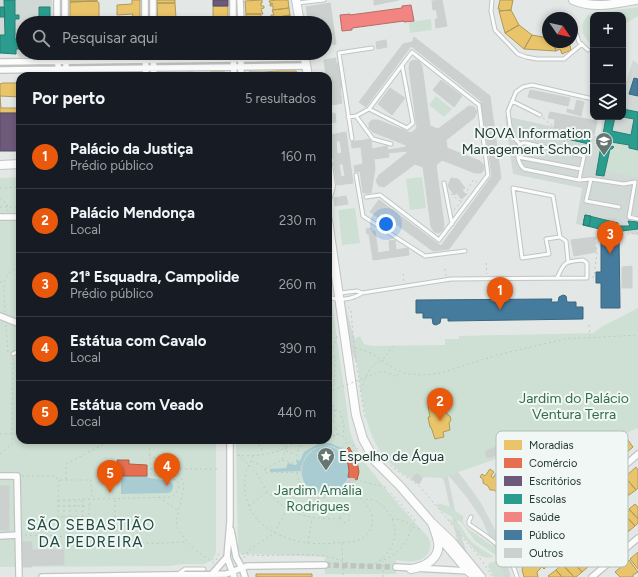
<!DOCTYPE html>
<html lang="pt">
<head>
<meta charset="utf-8">
<style>
  body { margin:0; font-family:Figtree,sans-serif; background:#242831; color:#f1f3f6 }
  .controls { position:absolute; right:12px; top:12px; display:grid; overflow:hidden; border-radius:8px; box-shadow:0 2px 6px #0003 }
  .controls button { width:36px; height:36px; display:grid; place-items:center; padding:0; border:0; border-bottom:1px solid #363941; background:#171b24; color:#f1f3f6; font:20px sans-serif }
  .compass { position:absolute; left:542px; top:12px; width:36px; height:36px; border-radius:50%; background:#171b24; box-shadow:0 2px 6px #0003; rotate:124deg }
  .you { position:absolute; left:386px; top:224px; width:14px; height:14px; margin:-10px; border:3px solid #fff; border-radius:50%; background:#1a73e8; box-shadow:0 0 0 6px #1a73e833 }
  .badge { display:grid; place-items:center; width:26px; height:26px; border-radius:50%; background:#ea580c; color:#fff; font-size:13px; font-weight:700 }
  .pin { position:absolute; translate:-50% -33px; filter:drop-shadow(0 1px 2px #0008) }
  .pin::after { content:''; position:absolute; top:21px; width:14px; height:12px; background:inherit; clip-path:polygon(0 0,100% 0,50% 100%) }
  .list { margin:0; padding:0; list-style:none }
  h2 { display:flex; justify-content:space-between; align-items:center; height:52px; margin:0; padding:0 16px; font-size:17px }
  h2 small { font-size:13px; font-weight:400; color:#9ea1a6 }
  .list li { display:grid; grid-template-columns:26px 1fr auto; gap:12px; align-items:center; box-sizing:border-box; height:64px; padding:0 16px; border-top:1px solid #363941 }
  .list b { display:block; font-size:15px; white-space:nowrap }
  .list p { margin:0; font-size:13px; white-space:nowrap; color:#9ea1a6 }
  .list em { font-size:13px; font-style:normal; color:#9ea1a6 }
  .icon { flex:none; width:22px; height:22px; fill:none; stroke:currentColor; stroke-width:2; stroke-linecap:round; stroke-linejoin:round }
  .map { position:relative; flex:none; width:638px; height:577px; overflow:hidden }
  .search { position:absolute; background:#171b24; box-shadow:0 2px 6px #0003; left:16px; top:16px; width:316px; height:44px; display:flex; align-items:center; gap:10px; box-sizing:border-box; padding:0 14px; border-radius:22px; color:#9ea1a6; font-size:15px }
  .panel { position:absolute; background:#171b24; box-shadow:0 2px 6px #0003; left:16px; top:72px; width:316px; height:372px; border-radius:12px }
  .map>svg:first-child { display:block }
  .built { fill:#d1d9d6 }
  .green { fill:#cee0d3 }
  .water { fill:#a8ccd2 }
  .homes { fill:#e9c46a; stroke:#ae9a5a }
  .shops { fill:#e76f51; stroke:#ac5f48 }
  .offices { fill:#6d597a; stroke:#574f65 }
  .schools { fill:#2a9d8f; stroke:#287f73 }
  .health { fill:#f28482; stroke:#b46e6a }
  .public { fill:#457b9d; stroke:#3b677d }
  .building { fill:#ccd1cf; stroke:#ccd1cf; fill-rule:evenodd }
  .lines { fill:none; stroke-linecap:round; stroke-linejoin:round }
  .street-tunnel { stroke:#bdc5c2; stroke-width:5.5; stroke-dasharray:5.5 3; stroke-linecap:butt }
  .lane-casing { stroke:#c0c5c3; stroke-width:5 }
  .street-casing { stroke:#c0c5c3; stroke-width:8 }
  .secondary-casing { stroke:#c0c6c3; stroke-width:10 }
  .path { stroke:#c0c8c5; stroke-width:1; stroke-dasharray:2 3; stroke-linecap:butt }
  .lane { stroke:#fbfcfb; stroke-width:3 }
  .street { stroke:#fbfcfb; stroke-width:5.5 }
  .secondary { stroke:#fbfcfb; stroke-width:8 }
  .path-bridge { stroke:#c0c8c5; stroke-width:1; stroke-dasharray:2 3; stroke-linecap:butt }
  .labels { text-anchor:middle; stroke-width:4; stroke-linejoin:round; paint-order:stroke }
  .poi-label { font-size:14px; fill:#233933; stroke:#f1f7f4; text-anchor:end }
  .park-label { font-size:14px; fill:#316c49; stroke:#f1f7f4 }
  .neighbourhood-label { font-size:15px; letter-spacing:1px; fill:#214940; stroke:#f1f7f4 }
  .key { fill:#f1f7f4; stroke:#b3beba; stroke-width:1 }
  .key-label { font-size:11px; fill:#233933 }
</style>
</head>
<body>
<div class="map">
<svg width="638" height="577" viewBox="0 0 638 577">
  <rect width="100%" height="100%" fill="#e3e8e6"/>
  <path class="built" d="M 0,0 L 52,0 L 53,23 L 23,23 L 23,53 L 53,53 L 52,56 L 49,57 L 19,57 L 17,54 L 0,53 Z
    M 633,60 L 638,64 L 638,235 L 576,224 L 582,188 L 513,174 L 505,116 L 600,137 L 603,117 L 623,117 L 623,92 Z
    M 328,192 L 346,308 L 352,331 L 362,356 L 466,482 L 481,503 L 500,539 L 511,577 L 503,577 L 497,554 L 482,520 L 468,499 L 449,476 L 448,477 L 459,529 L 469,559 L 458,544 L 444,481 L 426,452 L 366,378 L 355,360 L 348,343 L 328,247 Z"/>
  <path class="green" d="M 638,7 L 638,16 L 623,25 L 623,15 L 593,15 L 592,47 L 583,34 L 582,26 C 583,22 585,18 588,15 C 592,11 629,9 638,7 Z
    M 431,19 L 432,30 L 410,33 L 409,22 Z
    M 436,96 L 452,109 L 444,117 L 429,105 Z
    M 611,142 L 629,145 L 629,148 L 638,150 L 638,177 L 605,171 L 610,149 L 612,149 L 614,147 L 612,146 L 610,146 Z
    M 20,177 L 20,440 L 216,440 L 216,552 L 213,560 L 204,564 L 184,564 L 169,566 L 0,567 L 0,178 Z
    M 422,177 L 426,208 L 410,210 L 406,179 Z
    M 355,208 L 360,243 L 342,245 L 338,210 Z
    M 328,275 L 350,432 L 360,457 L 394,499 L 428,537 C 434,547 428,559 416,561 C 410,562 402,561 396,560 L 396,574 L 325,574 L 325,557 L 245,554 L 241,554 L 238,550 L 236,440 L 328,440 Z
    M 638,308 L 638,428 L 602,444 L 603,446 L 578,457 L 540,444 L 441,478 L 424,477 L 419,484 C 408,477 396,470 387,460 C 361,432 361,383 355,346 L 356,338 L 360,336 L 364,344 L 373,346 L 445,345 L 445,339 L 459,339 L 459,336 L 593,333 L 603,326 Z
    M 441,504 L 448,506 L 463,516 L 463,522 L 466,527 L 497,549 L 499,552 L 499,555 L 497,556 L 475,541 L 461,522 L 441,511 L 436,505 Z
    M 446,517 L 460,525 L 468,538 L 474,544 L 494,557 L 487,558 L 480,556 Z
    M 498,561 L 501,568 L 503,577 L 494,577 L 488,567 L 489,563 Z"/>
  <path class="water" d="M 320,443 L 330,443 L 342,448 L 341,450 C 323,439 302,450 301,471 L 270,472 L 270,469 L 286,468 L 288,463 L 295,465 L 297,464 L 296,459 L 300,461 L 304,452 Z
    M 325,446 C 340,447 351,459 349,475 C 348,479 345,483 344,486 L 334,490 L 326,495 C 294,494 294,451 325,446 Z
    M 121,476 L 147,476 L 149,478 L 168,481 L 173,484 L 173,488 L 171,492 L 167,493 L 121,494 Z"/>
  <path class="homes" d="M 70,0 L 97,0 L 97,1 L 70,2 Z
    M 132,0 L 140,0 L 140,18 L 132,19 L 133,14 L 117,15 L 117,5 L 132,4 Z
    M 157,0 L 175,0 L 175,3 L 157,3 Z
    M 261,0 L 262,0 L 262,3 L 261,3 L 261,6 L 264,6 L 264,8 L 261,9 L 263,14 L 246,14 L 245,1 Z
    M 276,0 L 288,0 L 289,8 L 273,10 L 273,6 L 270,6 L 270,4 L 273,4 L 270,3 L 269,1 Z
    M 500,0 L 513,0 L 511,10 L 499,11 L 500,9 L 498,9 Z
    M 97,1 L 99,3 L 99,18 L 70,19 L 70,2 Z
    M 157,3 L 175,3 L 176,18 L 179,18 L 179,23 L 158,23 Z
    M 213,6 L 228,6 L 228,23 L 213,23 Z
    M 289,8 L 290,15 L 274,18 L 274,16 L 271,17 L 271,15 L 274,15 L 272,10 Z
    M 511,10 L 519,25 L 505,33 L 499,11 Z
    M 246,14 L 261,14 L 261,19 L 264,19 L 264,20 L 263,22 L 246,22 Z
    M 290,15 L 291,23 L 274,23 L 273,18 Z
    M 99,18 L 99,23 L 70,23 L 70,19 Z
    M 140,18 L 140,23 L 117,23 L 117,19 Z
    M 519,25 L 532,35 L 524,49 L 505,33 Z
    M 532,35 L 548,38 L 548,42 L 553,42 L 556,51 L 524,49 Z
    M 553,42 L 569,42 L 571,50 L 562,54 L 560,49 L 556,51 Z
    M 278,71 L 296,71 L 299,76 L 278,76 Z
    M 278,71 L 278,76 L 264,76 L 264,72 Z
    M 193,72 L 193,76 L 176,76 L 176,73 Z
    M 210,72 L 225,72 L 229,76 L 210,76 Z
    M 249,72 L 264,72 L 264,76 L 246,76 Z
    M 160,73 L 176,73 L 176,76 L 158,76 Z
    M 3,83 L 20,83 L 20,97 L 0,96 L 0,84 Z
    M 0,96 L 1,108 L 20,108 L 20,113 L 0,113 Z
    M 443,403 L 447,414 L 450,416 L 451,420 L 449,423 L 450,430 L 443,432 L 444,437 L 435,439 L 431,427 L 430,427 L 428,417 L 430,417 L 428,406 Z
    M 628,440 L 633,447 L 617,461 L 611,454 L 616,450 L 615,449 L 622,443 L 623,444 Z
    M 636,467 L 638,470 L 638,488 L 636,490 L 625,477 Z
    M 490,469 L 494,472 L 491,476 L 493,478 L 498,470 L 503,474 L 498,481 L 501,483 L 507,475 L 515,482 L 512,491 L 509,491 L 504,487 L 505,492 L 500,492 L 499,494 L 494,490 L 490,490 L 488,486 L 483,483 L 483,479 L 480,477 L 482,474 L 485,476 Z
    M 625,477 L 636,490 L 629,495 L 619,482 Z
    M 619,482 L 629,495 L 624,500 L 613,488 Z
    M 635,504 L 638,507 L 638,519 L 629,509 Z
    M 630,510 L 638,519 L 638,523 L 635,526 L 625,515 Z
    M 625,515 L 635,526 L 629,531 L 619,520 Z
    M 619,520 L 629,531 L 623,536 L 613,525 Z
    M 544,547 L 555,559 L 544,569 L 533,556 Z
    M 576,552 L 582,560 L 580,561 L 581,562 L 583,561 L 588,567 L 582,572 L 569,558 Z
    M 638,552 L 638,569 L 630,559 Z
    M 533,556 L 542,567 L 537,572 L 538,577 L 524,577 L 522,570 L 524,564 Z
    M 569,558 L 582,572 L 576,577 L 574,577 L 562,564 Z
    M 629,560 L 638,572 L 633,575 L 633,577 L 620,577 L 615,572 Z
    M 562,564 L 574,577 L 562,577 L 556,570 Z
    M 556,570 L 562,577 L 549,577 L 548,576 Z
    M 256,574 L 312,574 L 312,577 L 256,577 Z"/>
  <path class="shops" d="M 71,53 L 91,53 L 91,56 L 74,56 Z
    M 91,53 L 106,53 L 106,56 L 91,56 Z
    M 106,53 L 120,53 L 120,56 L 106,56 Z
    M 120,53 L 140,53 L 138,56 L 120,56 Z
    M 349,447 L 357,461 L 359,472 L 357,480 L 348,477 L 349,471 L 348,464 L 342,454 Z
    M 117,460 L 129,460 L 129,464 L 147,465 L 147,476 L 118,476 Z"/>
  <path class="offices" d="M 213,0 L 228,0 L 228,6 L 213,6 Z
    M 0,113 L 20,113 L 20,151 L 0,151 Z"/>
  <path class="schools" d="M 4,0 L 15,0 L 15,15 L 19,15 L 19,19 L 15,19 L 15,39 L 23,39 L 23,49 L 16,49 L 16,54 L 0,53 L 0,35 L 5,35 Z
    M 0,7 L 4,7 L 5,17 L 0,17 Z
    M 39,7 L 50,7 L 50,23 L 39,23 Z
    M 623,109 L 638,112 L 638,150 L 629,148 L 629,145 L 611,142 L 610,146 L 612,146 L 614,147 L 612,149 L 610,149 L 604,176 L 596,175 L 606,117 L 615,117 L 612,131 L 631,135 L 634,119 L 623,117 Z
    M 569,133 L 590,137 L 589,144 L 567,139 Z
    M 585,215 L 618,223 L 616,233 L 583,225 Z
    M 585,215 L 591,216 L 589,226 L 583,225 Z
    M 628,221 L 638,222 L 638,229 L 621,231 L 620,226 L 630,226 Z"/>
  <path class="health" d="M 411,5 L 414,21 L 404,22 L 404,21 L 352,28 L 352,30 L 342,31 L 340,15 L 350,14 L 350,15 L 402,8 L 402,6 Z"/>
  <path class="public" d="M 634,78 L 638,79 L 638,96 L 629,94 Z
    M 619,236 L 620,308 L 601,308 L 601,283 L 596,283 L 596,272 L 601,272 L 601,237 Z
    M 563,295 L 566,296 L 567,302 L 576,302 L 576,307 L 583,307 L 583,319 L 448,321 L 448,318 L 441,318 L 440,323 L 436,325 L 433,324 L 432,318 L 423,318 L 423,313 L 416,313 L 416,300 L 552,299 L 551,302 L 558,302 L 559,297 Z"/>
  <path class="building" d="M 374,0 L 399,0 L 374,5 Z
    M 442,0 L 447,26 L 436,28 L 435,19 L 438,19 L 436,9 L 433,10 L 432,1 Z
    M 330,3 L 336,44 L 325,46 L 325,23 L 309,23 L 306,7 Z
    M 414,37 L 490,96 L 481,101 L 411,46 Z
    M 386,40 L 387,47 L 377,49 L 376,42 Z
    M 412,42 L 411,46 L 366,107 L 359,102 L 403,44 Z
    M 336,58 L 336,64 L 338,63 L 342,88 L 340,88 L 342,103 L 333,105 L 330,90 L 328,90 L 328,76 L 326,76 L 324,60 Z
    M 414,60 L 419,61 L 422,66 L 430,126 L 438,129 L 469,106 L 474,107 L 477,112 L 474,118 L 446,140 L 447,148 L 480,161 L 484,165 L 484,170 L 481,173 L 475,173 L 442,160 L 436,165 L 444,225 L 443,230 L 439,233 L 434,232 L 431,226 L 423,167 L 415,164 L 384,187 L 379,186 L 376,181 L 379,175 L 407,153 L 406,145 L 373,132 L 369,128 L 369,123 L 372,120 L 378,120 L 411,133 L 417,128 L 409,68 L 410,62 Z
    M 441,80 L 462,96 L 454,107 L 433,90 Z
    M 390,88 L 405,98 L 392,115 L 378,104 Z
    M 530,90 L 570,98 L 568,106 L 528,97 Z
    M 490,96 L 501,178 L 492,176 L 481,101 Z
    M 577,100 L 584,102 L 581,116 L 567,112 L 567,109 L 574,111 Z
    M 550,112 L 597,121 L 594,135 L 554,127 L 555,119 L 548,118 Z
    M 335,113 L 336,122 L 328,123 L 328,114 Z
    M 346,132 L 353,183 L 337,185 L 334,165 L 332,164 L 334,162 L 333,158 L 331,156 L 333,155 L 330,135 ZM 336,141 L 340,141 L 342,153 L 337,154 ZM 339,164 L 343,164 L 345,176 L 341,177 Z
    M 371,139 L 372,149 L 387,146 L 389,157 L 374,159 L 375,169 L 355,172 L 354,166 L 363,164 L 361,147 L 352,148 L 351,142 Z
    M 406,147 L 407,151 L 388,153 L 388,150 Z
    M 375,169 L 371,193 L 363,193 L 360,171 Z
    M 492,176 L 501,178 L 449,249 L 441,250 L 441,246 Z
    M 451,178 L 458,179 L 465,188 L 462,190 L 466,195 L 461,199 L 457,193 L 454,195 L 448,186 Z
    M 346,196 L 348,204 L 335,206 L 334,198 Z
    M 379,200 L 441,246 L 441,250 L 433,251 L 381,213 L 378,217 L 370,212 Z
    M 371,228 L 372,231 L 375,231 L 378,253 L 390,251 L 389,241 L 395,240 L 396,250 L 408,248 L 409,255 L 373,260 L 369,234 L 367,234 L 366,229 Z
    M 594,237 L 596,252 L 574,256 L 571,240 Z
    M 632,266 L 632,288 L 622,288 L 622,267 Z
    M 526,437 L 528,442 L 515,447 L 516,449 L 487,458 L 485,451 Z
    M 417,474 L 422,478 L 419,484 L 412,479 L 415,475 Z
    M 350,478 L 355,479 L 350,489 L 346,486 Z
    M 0,486 L 9,486 L 9,530 L 0,530 Z
    M 22,542 L 32,542 L 32,550 L 64,550 L 64,565 L 32,565 L 32,567 L 22,567 Z"/>
  <g class="lines">
    <path class="street-tunnel" d="M 325,565 L 396,567"/>
    <g class="lane-casing">
      <path id="lane" d="M 492,0 L 491,11 L 495,30 L 518,54 L 526,57 L 537,59 L 564,59 L 582,44
        M 297,3 L 324,0
        M 574,27 L 579,42 L 588,50
        M 512,101 L 540,115
        M 369,109 L 407,128 L 413,123 L 402,65
        M 356,116 L 373,139 L 391,144
        M 348,117 L 356,116 L 369,109 L 412,52 L 479,105 L 488,175 L 439,240 L 380,195 L 366,197
        M 352,139 L 339,53 L 372,48
        M 520,145 L 518,142 L 511,134 L 508,111 L 516,92 L 523,87 L 532,85 L 593,99
        M 518,157 L 581,169
        M 356,175 L 363,216 L 425,256 L 465,251
        M 579,180 L 584,156 L 526,143 L 522,143 C 515,150 517,162 524,169 L 579,180 L 591,179
        M 444,183 L 452,224
        M 619,207 L 586,201 L 591,179 L 624,184 L 635,182 L 629,217 L 638,219
        M 560,237 L 553,196 L 513,188 L 522,258 L 549,254 L 546,239 L 560,237 L 566,241 L 568,261
        M 328,262 L 330,253
        M 340,293 L 357,291 L 362,293
        M 328,296 C 337,302 353,299 362,293 L 451,279 L 587,278 L 587,263 L 583,260 C 564,262 565,261 557,278
        M 13,354 L 20,350
        M 471,517 L 469,521 L 469,524 C 491,540 509,548 517,577
        M 178,574 L 185,569 L 204,569"/>
    </g>
    <g class="street-casing">
      <path id="street" d="M 57,0 L 57,23
        M 65,0 L 65,23
        M 145,0 L 145,23
        M 153,0 L 153,23
        M 233,0 L 233,23
        M 240,0 L 241,23
        M 58,53 L 58,76
        M 66,53 L 66,76
        M 145,53 L 146,76
        M 153,53 L 154,76
        M 233,53 L 234,76
        M 241,53 L 241,76
        M 0,62 L 305,58
        M 0,70 L 306,66
        M 0,217 L 20,217
        M 0,316 L 20,324
        M 230,440 L 230,521 L 227,557 L 234,577
        M 0,476 L 17,476 L 19,577
        M 231,530 L 236,557 L 242,568 L 245,577
        M 0,536 L 18,535
        M 512,563 L 638,454
        M 396,567 L 469,571
        M 212,574 L 227,557
        M 42,577 L 226,574 L 247,566 L 325,565
        M 592,577 L 638,538"/>
    </g>
    <g class="secondary-casing">
      <path id="secondary" d="M 296,0 L 300,23
        M 573,0 C 593,9 615,4 636,0
        M 304,53 L 308,76
        M 0,165 L 20,164
        M 328,165 L 331,186 L 328,197
        M 328,220 L 356,415 L 363,439 L 375,461 L 400,486 L 432,523 L 452,542 L 481,577
        M 436,533 L 468,571 L 476,577
        M 411,569 C 424,567 441,559 438,542 C 437,536 434,529 432,523"/>
    </g>
    <path class="path" d="M 543,118 L 554,127 L 565,132
      M 563,147 L 566,132 L 591,137 L 588,154
      M 0,188 L 20,187
      M 451,194 L 460,201
      M 467,195 L 466,193 L 473,180 L 477,182
      M 0,198 L 7,204 L 8,212
      M 0,207 L 20,207
      M 454,210 L 464,198
      M 486,263 L 487,274
      M 445,269 L 446,276
      M 403,274 L 404,282
      M 592,277 L 594,277 L 597,252 L 595,238 L 599,234 L 607,233 L 619,235 L 638,233
      M 0,282 L 4,282
      M 348,307 L 351,310 L 354,347 L 365,419
      M 328,311 L 333,309
      M 5,312 C 5,299 0,278 12,270 L 20,269
      M 328,314 L 331,318 L 330,324
      M 328,323 L 332,327 L 332,337 L 328,346
      M 6,325 L 8,352
      M 589,325 L 590,336
      M 328,333 L 332,339
      M 328,347 L 332,349
      M 355,348 L 371,353 L 396,370 L 408,374 L 424,375 L 441,373 L 497,355 L 565,339 L 638,335
      M 328,355 L 335,357 L 334,385 L 328,386
      M 328,362 L 337,336
      M 328,368 L 335,361
      M 328,378 L 333,373
      M 328,383 L 332,357
      M 361,390 C 365,380 370,361 382,361 L 393,346
      M 328,396 C 335,407 338,419 328,429
      M 335,410 L 340,411 C 341,416 344,422 344,427 C 344,436 339,434 348,441 L 341,450
      M 328,419 L 333,412 L 333,405
      M 330,429 L 336,428
      M 0,434 L 20,434
      M 328,435 L 334,436 L 341,434
      M 337,435 L 338,431 L 336,428 L 342,423
      M 256,440 L 264,453
      M 277,440 L 284,447
      M 349,442 L 358,449
      M 377,450 L 392,467 L 417,484 L 422,489 L 479,557 L 493,577
      M 286,451 L 297,455 L 302,440
      M 0,454 L 12,444 L 13,358
      M 149,455 L 158,459 L 172,469 L 218,469
      M 237,455 C 259,457 280,454 298,440
      M 239,455 C 244,461 251,466 256,473 C 260,478 262,485 267,491 C 286,514 312,521 341,518
      M 253,456 C 250,463 245,471 245,479 C 240,529 294,548 335,543 C 344,542 356,543 364,537 C 370,532 373,525 372,518 C 370,503 355,494 345,486 L 350,478
      M 282,460 L 293,463 L 291,472
      M 252,461 L 265,468
      M 150,469 C 156,469 167,467 172,470 C 196,480 174,509 177,526 C 181,540 203,556 214,563
      M 265,469 L 265,473 L 302,472 C 302,449 326,439 343,453
      M 265,469 L 282,460 L 286,448 L 284,447 L 289,440
      M 297,473 C 299,484 307,498 319,498 C 325,499 329,495 334,493 C 338,491 342,490 345,488
      M 22,476 L 54,476 L 59,480 L 91,480 L 92,498
      M 66,479 L 66,464 L 104,444 L 104,440
      M 59,480 L 58,500 L 172,497 C 192,478 164,476 151,475 L 149,440
      M 351,490 L 356,480 L 389,488
      M 391,493 L 415,520 L 412,527 L 422,530
      M 159,497 L 178,511
      M 58,500 L 58,517 L 89,517 L 90,500
      M 82,500 L 83,517
      M 58,506 L 89,506
      M 249,506 L 267,492
      M340.5 518a4.5 4.5 0 1 1 9 0a4.5 4.5 0 1 1-9 0Z
      M 115,516 C 118,522 121,531 125,535 C 139,548 168,542 186,542
      M 64,517 L 64,500
      M 70,517 L 70,500
      M 76,517 L 76,500
      M 25,535 C 37,536 51,534 63,537 C 71,539 77,545 85,547 C 91,549 95,547 100,544 C 116,534 115,515 115,499
      M 308,543 L 312,518
      M 342,543 L 343,577
      M 242,554 C 269,558 299,552 325,556 C 343,559 361,573 379,561 C 387,556 395,543 395,533 C 395,517 380,495 363,500
      M 244,558 L 249,550 L 274,533 L 287,510
      M 216,560 L 219,553
      M 379,561 C 396,558 407,542 412,527 C 405,521 401,519 392,519
      M 383,577 L 383,561"/>
    <use href="#lane" class="lane"/>
    <use href="#street" class="street"/>
    <use href="#secondary" class="secondary"/>
    <path class="path-bridge" d="M 328,392 L 379,372 L 386,372 L 397,377 L 398,371"/>
  </g>
  <defs>
    <g id="university-pin" transform="scale(0.9)"><path d="M0 17L-7.5 6A9.5 9.5 0 1 1 7.5 6Z" fill="#667672" stroke="#f1f7f4"/><path d="M0-5L7-2L0 1L-7-2ZM-4 1L0 2.5L4 1V4Q0 6-4 4Z" fill="#fff"/></g>
    <g id="sight-pin" transform="scale(0.9)"><path d="M0 17L-7.5 6A9.5 9.5 0 1 1 7.5 6Z" fill="#667672" stroke="#f1f7f4"/><path d="M0-6L1.8-2.2L6-1.7L2.9 1.2L3.7 5.4L0 3.3L-3.7 5.4L-2.9 1.2L-6-1.7L-1.8-2.2Z" fill="#fff"/></g>
  </defs>
  <g fill-rule="evenodd">
    <use href="#university-pin" x="604" y="141"/>
    <use href="#sight-pin" x="326" y="456"/>
  </g>
  <g class="labels">
    <g class="poi-label">
      <text x="591" y="138">NOVA Information<tspan x="591" dy="16">Management School</tspan></text>
      <text x="339" y="461" text-anchor="start">Espelho de Água</text>
    </g>
    <g class="park-label">
      <text x="574" y="403">Jardim do Palácio<tspan x="574" dy="16">Ventura Terra</tspan></text>
      <text x="318" y="495">Jardim Amália<tspan x="318" dy="16">Rodrigues</tspan></text>
    </g>
    <g class="neighbourhood-label">
      <text x="91" y="530">SÃO SEBASTIÃO<tspan x="91" dy="17">DA PEDREIRA</tspan></text>
    </g>
  </g>
  <rect x="496" y="431" width="132" height="136" rx="6" class="key"/>
  <rect x="504" y="440" width="18" height="10" fill="#e9c46a"/>
  <rect x="504" y="458" width="18" height="10" fill="#e76f51"/>
  <rect x="504" y="476" width="18" height="10" fill="#6d597a"/>
  <rect x="504" y="494" width="18" height="10" fill="#2a9d8f"/>
  <rect x="504" y="512" width="18" height="10" fill="#f28482"/>
  <rect x="504" y="530" width="18" height="10" fill="#457b9d"/>
  <rect x="504" y="548" width="18" height="10" fill="#ccd1cf"/>
  <g class="key-label">
    <text x="529" y="449">Moradias</text>
    <text x="529" y="467">Comércio</text>
    <text x="529" y="485">Escritórios</text>
    <text x="529" y="503">Escolas</text>
    <text x="529" y="521">Saúde</text>
    <text x="529" y="539">Público</text>
    <text x="529" y="557">Outros</text>
  </g>
</svg>
<div class="controls">
<button>+</button>
<button>−</button>
<button><svg class="icon" aria-label="layers" viewBox="0 0 24 24"><path d="M12 4l9 5-9 5-9-5zM3 14l9 5 9-5"/></svg></button>
</div>
<svg class="compass" viewBox="-18 -18 36 36"><path d="M0-13l5 13h-10z" fill="#e53935"/><path d="M0 13l5-13h-10z" fill="#9ea1a6"/></svg>
<div class="you"></div>
<div class="pin badge" style="left:500px;top:310px">1</div>
<div class="pin badge" style="left:440px;top:421px">2</div>
<div class="pin badge" style="left:610px;top:254px">3</div>
<div class="pin badge" style="left:167px;top:486px">4</div>
<div class="pin badge" style="left:110px;top:493px">5</div>
<div class="search"><svg class="icon" aria-label="search" viewBox="0 0 24 24"><circle cx="10" cy="10" r="6"/><path d="M15 15l6 6"/></svg>Pesquisar aqui</div>
<section class="panel">
<h2>Por perto<small>5 resultados</small></h2>
<ul class="list">
<li><span class="badge">1</span><div><b>Palácio da Justiça</b><p>Prédio público</p></div><em>160 m</em></li>
<li><span class="badge">2</span><div><b>Palácio Mendonça</b><p>Local</p></div><em>230 m</em></li>
<li><span class="badge">3</span><div><b>21ª Esquadra, Campolide</b><p>Prédio público</p></div><em>260 m</em></li>
<li><span class="badge">4</span><div><b>Estátua com Cavalo</b><p>Local</p></div><em>390 m</em></li>
<li><span class="badge">5</span><div><b>Estátua com Veado</b><p>Local</p></div><em>440 m</em></li>
</ul>
</section>
</div>
</body>
</html>
